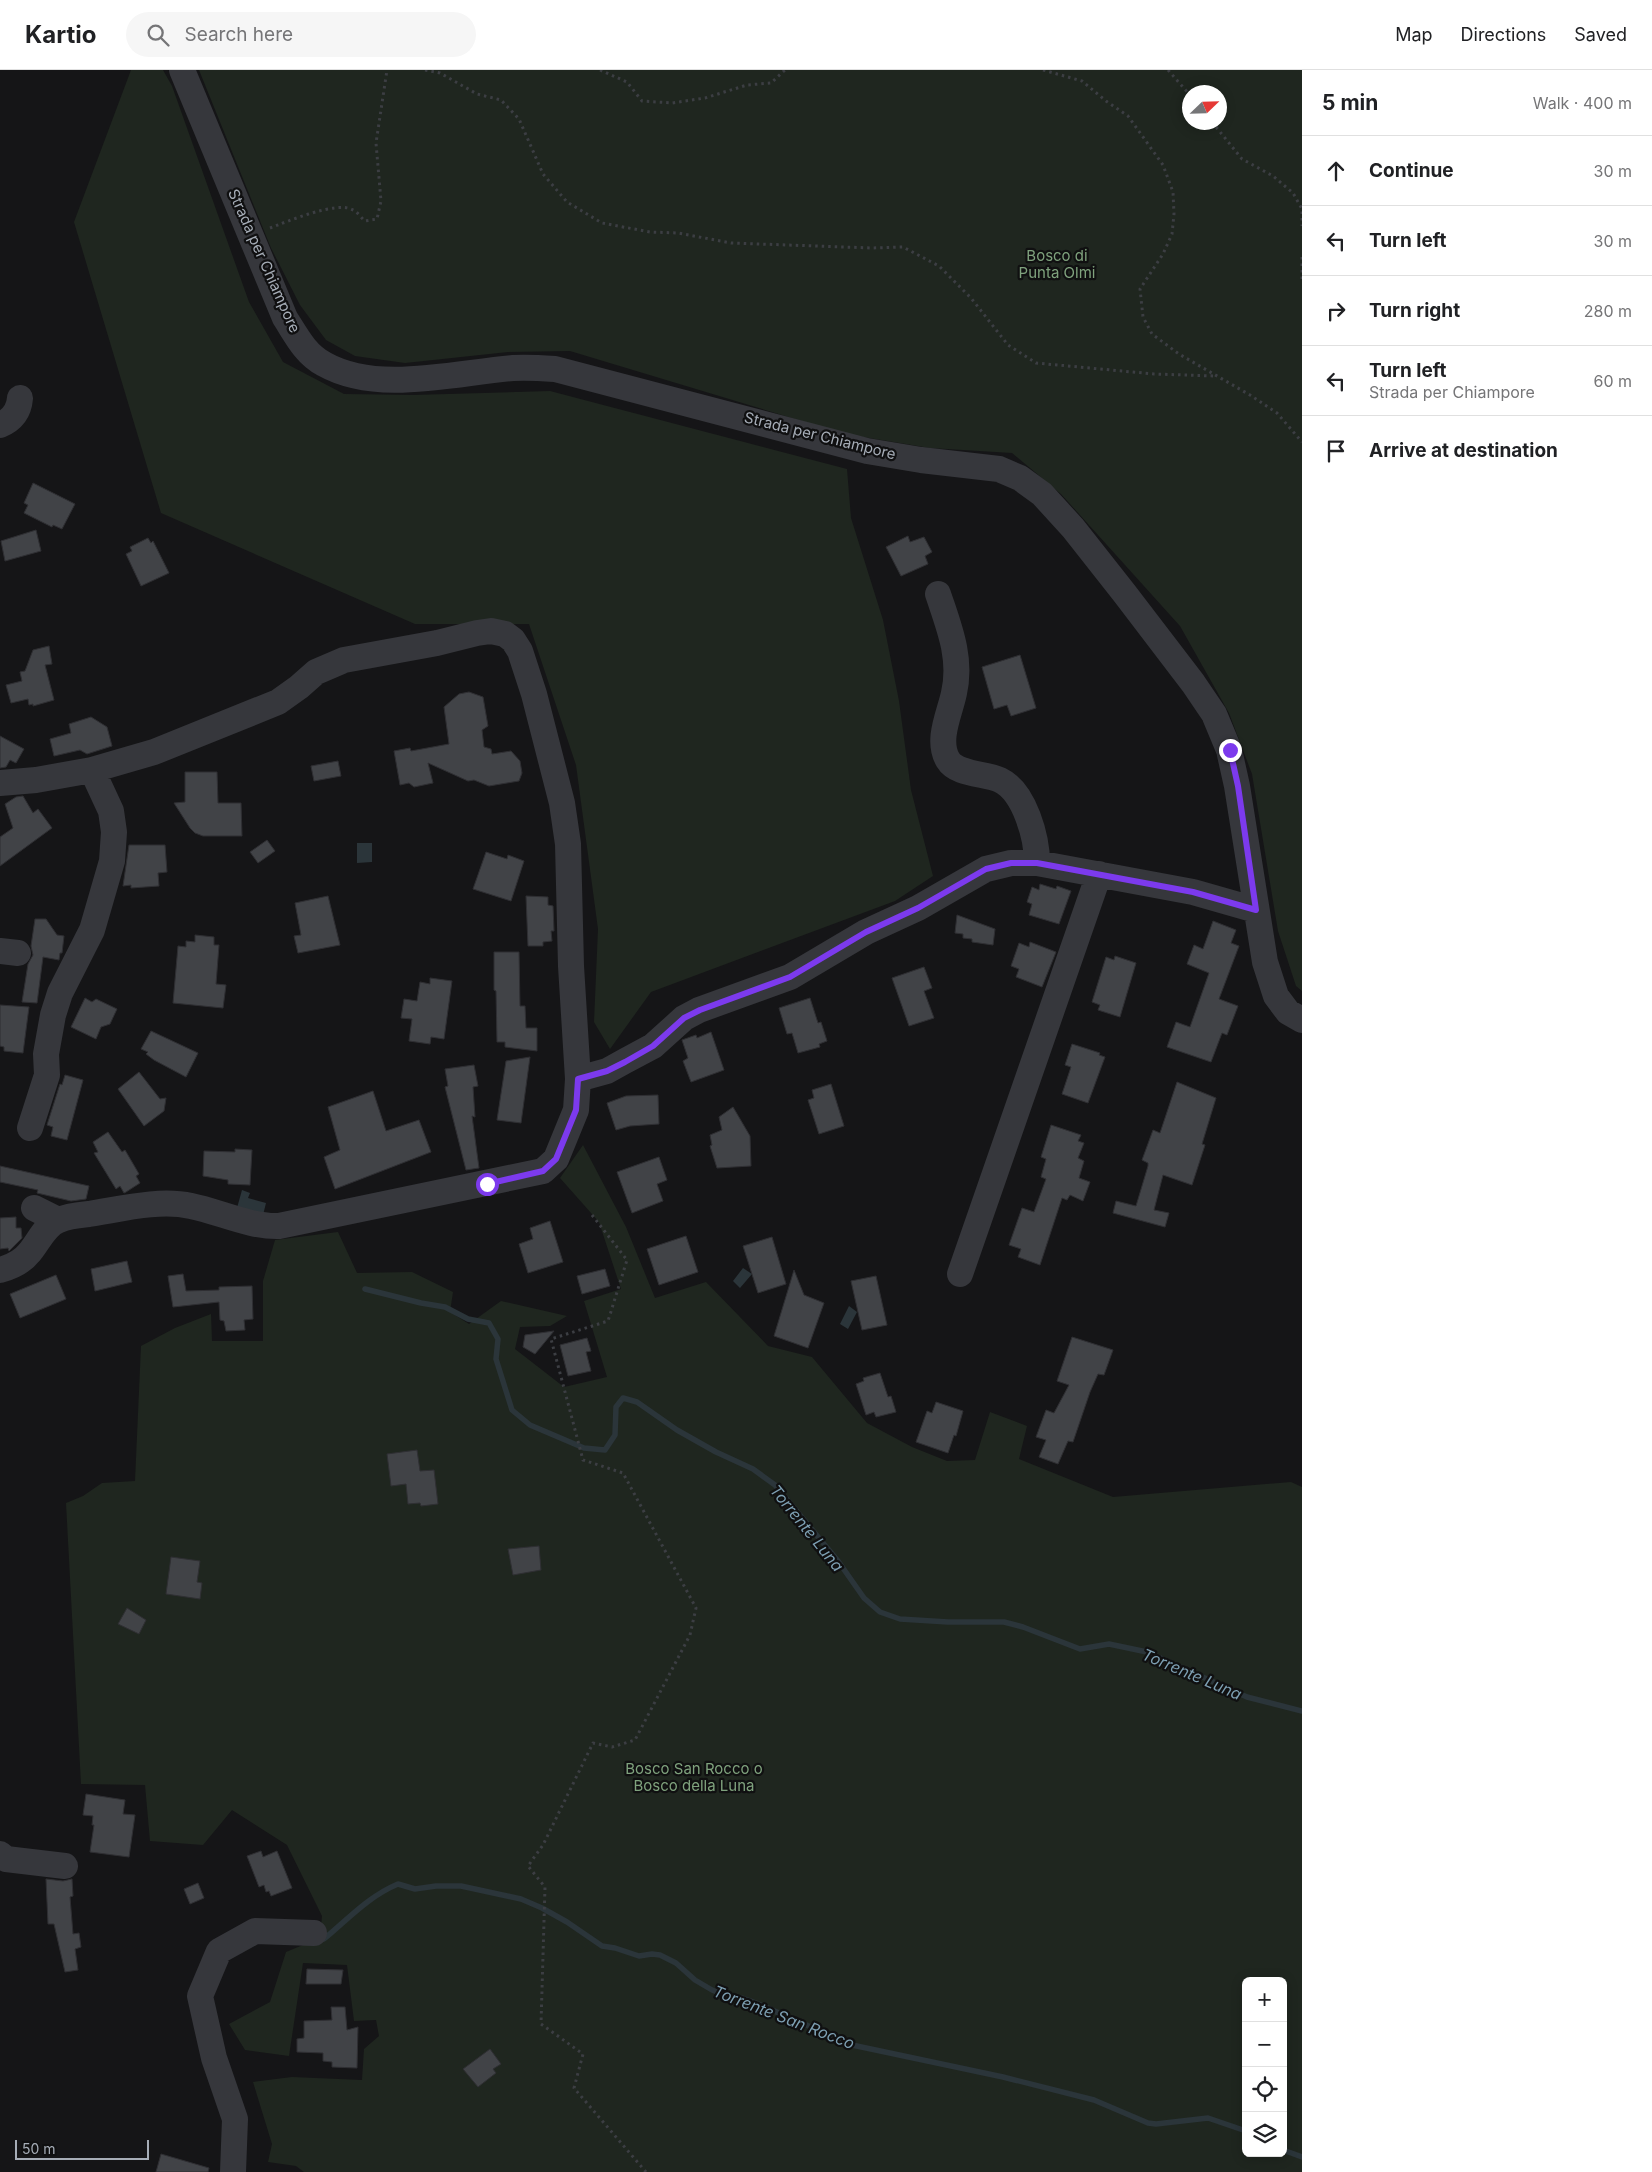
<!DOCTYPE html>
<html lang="en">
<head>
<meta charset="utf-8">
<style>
  body { margin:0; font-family:Inter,sans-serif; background:#f6f6f6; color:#202124 }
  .controls { position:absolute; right:15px; bottom:15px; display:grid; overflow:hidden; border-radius:8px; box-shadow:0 2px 12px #0003 }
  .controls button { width:45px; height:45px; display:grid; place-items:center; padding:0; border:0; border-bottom:1px solid #e0e0e0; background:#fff; color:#202124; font:25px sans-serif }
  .compass { position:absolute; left:1182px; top:15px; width:45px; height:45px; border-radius:50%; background:#fff; box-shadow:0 2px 12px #0003; rotate:67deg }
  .scale { position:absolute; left:15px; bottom:12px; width:134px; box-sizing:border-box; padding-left:5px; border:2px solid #a6adb7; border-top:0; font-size:14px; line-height:18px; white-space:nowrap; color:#a6adb7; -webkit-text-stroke:4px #101011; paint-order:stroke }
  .stop { position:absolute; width:15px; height:15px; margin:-11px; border:4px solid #7c3aed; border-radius:50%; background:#fff }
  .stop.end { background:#7c3aed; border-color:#fff; box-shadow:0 1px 5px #0008 }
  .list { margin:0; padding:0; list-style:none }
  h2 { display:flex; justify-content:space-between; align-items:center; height:65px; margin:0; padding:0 20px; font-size:21px }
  h2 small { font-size:16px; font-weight:400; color:#757577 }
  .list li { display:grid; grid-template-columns:32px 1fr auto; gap:15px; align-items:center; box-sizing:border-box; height:70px; padding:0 20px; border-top:1px solid #e0e0e0 }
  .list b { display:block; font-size:19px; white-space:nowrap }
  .list p { margin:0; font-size:16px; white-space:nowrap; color:#757577 }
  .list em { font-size:16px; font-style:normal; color:#757577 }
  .icon { flex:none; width:28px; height:28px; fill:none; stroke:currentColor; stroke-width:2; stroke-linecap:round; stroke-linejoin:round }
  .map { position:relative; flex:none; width:1302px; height:2102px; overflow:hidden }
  header { display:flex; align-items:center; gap:30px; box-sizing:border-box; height:70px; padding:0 25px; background:#fff; border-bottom:1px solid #e0e0e0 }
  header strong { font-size:24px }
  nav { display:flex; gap:28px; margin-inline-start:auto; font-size:18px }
  .search { width:350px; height:45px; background:#f6f6f6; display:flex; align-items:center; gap:12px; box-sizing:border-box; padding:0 18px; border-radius:28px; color:#757577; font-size:19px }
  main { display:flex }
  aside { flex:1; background:#fff }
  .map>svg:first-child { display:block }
  .green { fill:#1f261f; fill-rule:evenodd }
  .water { fill:#2b353a }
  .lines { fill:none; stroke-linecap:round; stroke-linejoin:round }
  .stream { stroke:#2b353a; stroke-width:5.5 }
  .building { fill:#414347; stroke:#2f2f33 }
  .path { stroke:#3c3e43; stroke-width:3; stroke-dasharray:2.5 4; stroke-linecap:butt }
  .minor { stroke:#36373c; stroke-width:26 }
  .route { stroke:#7c3aed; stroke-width:6 }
  .labels { text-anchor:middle; stroke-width:4.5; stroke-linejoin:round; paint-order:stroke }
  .park-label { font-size:15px; fill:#7fa27d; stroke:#101011 }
  .street-label { font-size:15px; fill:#a6adb7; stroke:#101011 }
  .water-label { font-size:16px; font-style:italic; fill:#7d9fb2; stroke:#101011 }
</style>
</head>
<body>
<header>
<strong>Kartio</strong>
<div class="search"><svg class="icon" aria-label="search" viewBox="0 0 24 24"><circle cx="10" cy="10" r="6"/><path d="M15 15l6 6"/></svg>Search here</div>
<nav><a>Map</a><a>Directions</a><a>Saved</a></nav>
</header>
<main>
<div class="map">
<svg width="1302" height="2102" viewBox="0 0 1302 2102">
  <rect width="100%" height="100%" fill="#151517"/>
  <path class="green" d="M 131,0 L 163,0 L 172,16 L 249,232 L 283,292 L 344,324 L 413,325 L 550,321 L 847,399 L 851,448 L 883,550 L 899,631 L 911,720 L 933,806 L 895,831 L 651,922 L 610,979 L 594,952 L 598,859 L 576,695 L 529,554 L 415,554 L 161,443 L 74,152 Z
    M 199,0 L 1302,0 L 1302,921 L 1296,916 L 1278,861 L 1252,704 L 1229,643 L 1180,556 L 1061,424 L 1012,383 L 930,378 L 845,364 L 570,281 L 508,282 L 405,293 L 355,286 L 326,270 L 300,235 L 271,178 ZM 1190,22 L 1220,22 L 1220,52 L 1190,52 Z
    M 583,1075 L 626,1157 L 655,1228 L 706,1212 L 768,1276 L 812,1287 L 867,1353 L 912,1377 L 947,1391 L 975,1390 L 990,1342 L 1027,1356 L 1019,1389 L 1113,1427 L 1291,1412 L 1302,1417 L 1302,2102 L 304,2102 L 296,2096 L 268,2092 L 272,2074 L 253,2012 L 292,2007 L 362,2010 L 364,1979 L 379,1966 L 376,1950 L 354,1951 L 347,1895 L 303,1893 L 289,1986 L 245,1980 L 229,1954 L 270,1932 L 286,1882 L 320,1868 L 322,1846 L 287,1775 L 232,1740 L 203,1775 L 150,1771 L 145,1715 L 81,1714 L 66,1433 L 83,1426 L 102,1413 L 135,1411 L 141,1276 L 175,1258 L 211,1244 L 212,1271 L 263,1271 L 263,1211 L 275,1170 L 338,1162 L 357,1203 L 412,1202 L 453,1222 L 450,1242 L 469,1254 L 501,1231 L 567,1246 L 550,1256 L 520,1257 L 515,1279 L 564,1317 L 607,1307 L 584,1231 L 621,1219 L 599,1152 L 560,1108 ZM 1246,1911 L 1283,1911 L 1283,2083 L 1246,2083 Z"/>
  <path class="water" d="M 357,773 L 372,773 L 372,792 L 357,793 Z
    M 242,1120 L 250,1123 L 248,1128 L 266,1133 L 263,1145 L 237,1138 Z
    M 743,1198 L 752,1204 L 740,1218 L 733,1211 Z
    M 849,1236 L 857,1242 L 848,1259 L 840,1254 Z"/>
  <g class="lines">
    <path class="stream" d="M 365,1219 L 421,1233 L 445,1237 L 468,1249 L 489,1253 L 498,1269 L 496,1289 L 512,1340 L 530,1355 L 584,1378 L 605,1380 L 615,1365 L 616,1337 L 623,1328 L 637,1332 L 677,1360 L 716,1382 L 753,1399 L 775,1415 L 838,1491 L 864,1528 L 880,1542 L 900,1549 L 948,1552 L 1004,1552 L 1023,1557 L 1080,1579 L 1109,1574 L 1147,1582 L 1247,1627 L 1302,1641
      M 324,1869 C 348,1849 369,1826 398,1814 L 415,1819 L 436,1816 L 461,1816 L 521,1829 L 542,1838 L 567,1852 L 602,1876 L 615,1878 L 639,1886 L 652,1884 L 660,1885 L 676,1893 L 695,1910 L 712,1920 L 727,1926 L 742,1928 L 756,1933 L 852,1975 L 1003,2007 L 1094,2030 L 1148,2053 L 1156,2054 L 1208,2048 L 1246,2061
      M 1283,2080 L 1302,2087"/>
  </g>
  <path class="building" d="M 33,413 L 75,434 L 62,459 L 53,455 L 52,457 L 24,443 L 28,435 L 24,433 Z
    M 36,460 L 41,481 L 5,491 L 1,471 Z
    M 908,466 L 910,472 L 924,467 L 932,482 L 925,486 L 928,494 L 901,506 L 886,477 Z
    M 148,468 L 151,473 L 153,471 L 169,503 L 141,516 L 126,484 L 132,481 L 130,477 Z
    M 49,576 L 52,594 L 45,595 L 54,630 L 33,636 L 33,634 L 29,635 L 28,629 L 11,633 L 6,615 L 22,611 L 20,602 L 25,601 L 33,580 Z
    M 1020,585 L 1036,638 L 1011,646 L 1007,635 L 994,639 L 982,597 Z
    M 469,622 L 483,627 L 488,656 L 482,660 L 484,677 L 491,679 L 492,684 L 511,681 L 520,691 L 522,703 L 519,711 L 489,716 L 474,710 L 468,711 L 428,693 L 433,713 L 414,717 L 409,713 L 400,715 L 394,681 L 410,678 L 411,681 L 449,674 L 444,637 L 459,624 Z
    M 91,647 L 107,657 L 112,676 L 87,684 L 80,680 L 54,686 L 50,669 L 71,663 L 69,654 Z
    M 0,666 L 24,679 L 16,693 L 10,690 L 6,697 L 0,698 Z
    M 338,691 L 341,706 L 314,711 L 311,696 Z
    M 185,702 L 217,702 L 218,733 L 241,733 L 242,766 L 203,766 L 195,763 L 190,758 L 174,733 L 185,732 Z
    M 23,726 L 33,743 L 38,739 L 52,758 L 0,796 L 0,767 L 13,758 L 5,734 L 16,727 Z
    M 267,770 L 275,781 L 258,793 L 250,782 Z
    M 129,775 L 165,775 L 167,802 L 158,803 L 159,816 L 131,818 L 131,815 L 123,816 Z
    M 486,782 L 507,789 L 508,785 L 524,791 L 511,831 L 473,819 Z
    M 1040,814 L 1056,819 L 1057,816 L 1071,821 L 1059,854 L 1029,845 L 1032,834 L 1027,832 L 1032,817 L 1039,820 Z
    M 328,826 L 340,875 L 298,883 L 294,866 L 301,865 L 295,833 Z
    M 526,826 L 548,827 L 548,835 L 553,836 L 554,861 L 551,861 L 552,871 L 543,872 L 543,876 L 528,876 Z
    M 957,845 L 995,859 L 993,875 L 972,872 L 972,869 L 963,868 L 963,864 L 955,863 Z
    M 35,849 L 46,849 L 57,865 L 64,866 L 62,883 L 60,883 L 59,890 L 43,887 L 37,933 L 22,932 L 28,894 L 33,885 L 31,876 Z
    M 1213,851 L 1236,860 L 1231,873 L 1239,876 L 1219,929 L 1238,936 L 1227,965 L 1222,963 L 1211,992 L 1167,977 L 1176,952 L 1190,957 L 1209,903 L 1187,894 L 1194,875 L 1203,879 Z
    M 195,865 L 214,867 L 214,875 L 219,875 L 216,914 L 226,915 L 223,938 L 173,933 L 178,876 L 186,877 L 186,871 L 195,872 Z
    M 1030,872 L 1056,882 L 1042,917 L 1016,907 L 1019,899 L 1011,896 L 1019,873 L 1029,877 Z
    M 494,882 L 519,882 L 520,936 L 525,936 L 526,958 L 537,958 L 537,981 L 505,977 L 505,972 L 497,972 L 496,921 L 494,920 Z
    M 1115,886 L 1136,893 L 1120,947 L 1098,940 L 1100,935 L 1092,932 L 1106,887 L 1114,890 Z
    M 924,897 L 932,918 L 924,921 L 934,948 L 909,956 L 892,908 Z
    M 430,908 L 452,911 L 444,969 L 431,967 L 430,974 L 409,971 L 412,949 L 401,948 L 404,929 L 417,931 L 420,912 L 430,914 Z
    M 85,928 L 92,932 L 96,929 L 117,939 L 110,954 L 101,957 L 96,969 L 71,957 Z
    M 810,928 L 818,953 L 821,952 L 827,971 L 819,974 L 820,977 L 798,983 L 792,963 L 787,964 L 779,938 Z
    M 0,935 L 29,937 L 23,983 L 4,981 L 4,977 L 0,976 Z
    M 151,961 L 198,983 L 186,1007 L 154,990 L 146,984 L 148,982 L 141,979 Z
    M 711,962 L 724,1000 L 691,1012 L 683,991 L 688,988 L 682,970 L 696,965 L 697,968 Z
    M 1072,974 L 1100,983 L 1099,985 L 1105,987 L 1088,1033 L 1062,1024 L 1071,997 L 1065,995 Z
    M 530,987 L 521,1053 L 497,1050 L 506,991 Z
    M 474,995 L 478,1016 L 473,1017 L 475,1047 L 472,1046 L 479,1098 L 466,1100 L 445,1017 L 448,1016 L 445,999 Z
    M 139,1002 L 160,1029 L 166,1028 L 164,1041 L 144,1056 L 118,1019 Z
    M 65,1005 L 83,1010 L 67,1070 L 51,1066 L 53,1057 L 47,1055 L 60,1014 L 62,1015 Z
    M 1177,1012 L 1216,1028 L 1202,1074 L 1205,1075 L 1192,1115 L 1163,1105 L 1154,1140 L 1169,1143 L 1165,1157 L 1113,1143 L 1116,1131 L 1136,1136 L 1148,1096 L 1148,1093 L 1142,1090 L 1153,1060 L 1160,1063 Z
    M 831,1014 L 844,1056 L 819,1064 L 808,1030 L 814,1028 L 812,1020 Z
    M 373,1021 L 386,1061 L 419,1050 L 431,1082 L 335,1119 L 324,1087 L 340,1080 L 328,1037 Z
    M 658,1025 L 659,1054 L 630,1056 L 616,1060 L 607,1033 L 626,1026 Z
    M 733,1037 L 750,1066 L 751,1096 L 717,1098 L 710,1076 L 712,1075 L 710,1065 L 722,1060 L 719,1047 Z
    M 1051,1055 L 1081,1065 L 1078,1071 L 1084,1073 L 1078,1088 L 1084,1091 L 1079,1108 L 1090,1112 L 1083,1131 L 1070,1125 L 1067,1130 L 1062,1128 L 1040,1195 L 1018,1187 L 1021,1179 L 1009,1175 L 1022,1138 L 1034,1142 L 1046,1109 L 1041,1107 L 1046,1089 L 1041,1087 Z
    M 108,1062 L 122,1082 L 125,1080 L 139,1104 L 136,1106 L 140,1113 L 126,1122 L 124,1123 L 120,1116 L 116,1119 L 94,1083 L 98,1082 L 93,1072 Z
    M 235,1079 L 252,1080 L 250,1115 L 228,1114 L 228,1110 L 203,1106 L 204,1081 L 235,1082 Z
    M 659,1087 L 667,1110 L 657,1114 L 663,1131 L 632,1143 L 617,1102 Z
    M 0,1096 L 89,1116 L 86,1129 L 71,1131 L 37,1123 L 38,1120 L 0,1112 Z
    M 16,1147 L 16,1158 L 21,1158 L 22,1168 L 9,1181 L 8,1178 L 0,1179 L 0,1148 Z
    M 550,1151 L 563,1192 L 528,1203 L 519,1174 L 533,1169 L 530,1158 Z
    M 686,1166 L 698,1202 L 659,1215 L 647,1179 Z
    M 772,1167 L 786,1214 L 758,1223 L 743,1176 Z
    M 127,1191 L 132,1212 L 95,1221 L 91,1199 Z
    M 605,1199 L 610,1216 L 582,1224 L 577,1206 Z
    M 794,1200 L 804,1225 L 824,1233 L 808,1278 L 774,1266 Z
    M 183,1204 L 186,1221 L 219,1220 L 219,1217 L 252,1216 L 253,1249 L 244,1250 L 245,1260 L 226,1261 L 224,1251 L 220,1250 L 219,1232 L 173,1237 L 168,1206 Z
    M 56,1205 L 66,1229 L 20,1248 L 10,1224 Z
    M 876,1206 L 887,1255 L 862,1260 L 851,1211 Z
    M 554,1261 L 535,1284 L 523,1277 L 525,1265 Z
    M 1072,1267 L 1113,1280 L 1104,1305 L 1098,1304 L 1090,1322 L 1073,1372 L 1068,1371 L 1058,1394 L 1039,1387 L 1046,1370 L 1036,1367 L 1046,1340 L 1054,1343 L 1069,1315 L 1057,1311 Z
    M 587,1268 L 591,1281 L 586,1282 L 591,1301 L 568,1306 L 560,1275 Z
    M 880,1303 L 888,1327 L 891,1326 L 896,1342 L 876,1347 L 874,1342 L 866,1345 L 856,1314 L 864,1311 L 863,1308 Z
    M 936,1332 L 963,1341 L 956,1366 L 954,1365 L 948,1383 L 916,1372 L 927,1341 L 932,1343 Z
    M 417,1380 L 420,1401 L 434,1400 L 438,1434 L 421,1436 L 420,1433 L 408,1434 L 406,1414 L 391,1416 L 387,1384 Z
    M 539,1476 L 541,1500 L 513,1505 L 508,1479 Z
    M 171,1487 L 200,1491 L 197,1512 L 202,1513 L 200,1529 L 166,1524 Z
    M 127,1538 L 146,1550 L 139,1564 L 118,1554 Z
    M 86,1724 L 125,1730 L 123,1744 L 135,1745 L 129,1787 L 90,1782 L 94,1755 L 92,1755 L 93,1746 L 83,1745 Z
    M 261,1781 L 263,1787 L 277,1781 L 292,1818 L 271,1826 L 269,1821 L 266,1822 L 264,1815 L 259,1817 L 247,1786 Z
    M 46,1809 L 63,1811 L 72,1809 L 73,1826 L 70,1827 L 73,1864 L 79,1863 L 81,1877 L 75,1879 L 78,1900 L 65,1902 L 54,1854 L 48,1854 Z
    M 198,1813 L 204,1828 L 190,1834 L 184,1819 Z
    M 307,1899 L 343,1900 L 341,1914 L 306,1914 Z
    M 331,1937 L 345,1937 L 347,1960 L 358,1957 L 357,1998 L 332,1997 L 332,1992 L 323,1991 L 323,1983 L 297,1982 L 297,1969 L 304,1968 L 304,1951 L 332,1950 Z
    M 490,1979 L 501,1994 L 493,1999 L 496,2003 L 478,2017 L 463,1999 Z
    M 161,2084 L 209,2098 L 208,2102 L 156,2102 Z"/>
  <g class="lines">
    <path class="path" d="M 425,0 L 440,3 L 477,24 L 501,30 L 519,49 L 543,104 L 567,132 L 602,153 L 650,162 L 678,163 L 731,173 L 872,178 L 903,177 L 939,196 L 971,228 L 1008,275 L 1036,293 L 1154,304 L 1215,306
      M 600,0 L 627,12 L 642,31 L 672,33 L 705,28 L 747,15 L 771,13 L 785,0
      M 1043,0 L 1082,11 L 1106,31 L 1128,46 L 1163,95 L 1173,122 L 1174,144 L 1172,164 L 1163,184 L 1140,219 L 1143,247 L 1152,264 L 1179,284 L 1250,325 L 1277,343 L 1302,372
      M 1168,0 L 1190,25
      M 1212,52 L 1242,89 L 1273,106 L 1293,123 L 1302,139 L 1302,156
      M 270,158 C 286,152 338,130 353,140 C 358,142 361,148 365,151 L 377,149 L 381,131 L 376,73 L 387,0
      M 1302,187 L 1302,210
      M 592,1145 L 627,1190 L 608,1251 L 551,1269 L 583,1390 L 623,1403 L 696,1538 L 690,1565 L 635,1670 L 612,1677 L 593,1673 L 543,1775 L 528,1796 L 545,1817 L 541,1954 L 583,1984 L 574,2018 L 646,2102"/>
    <path class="minor" d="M 182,0 L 285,248 C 296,265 305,284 324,294 C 377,324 454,303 513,298 C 526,297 541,298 555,299 L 867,381 L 921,390 L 999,399 L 1020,408 L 1042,424 L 1073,458 L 1125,524 L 1193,613 L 1214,644 L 1229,680 L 1237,716 L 1265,892 L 1276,926 L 1288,942 L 1302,950
      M 0,355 C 12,350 19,341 20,328
      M 938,524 C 949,557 962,588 954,623 C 950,643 936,670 948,690 C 957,705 985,703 1000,710 C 1025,722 1037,768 1037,793
      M 0,713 L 36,710 L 92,700 L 154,682 L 278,632 L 299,617 L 316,602 L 344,590 L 437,573 L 477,563 L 491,561 L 505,564 L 513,570 L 520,581 L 534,624 L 562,733 L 568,774 L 571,896 L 578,1009
      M 0,881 L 18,883
      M 30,1058 L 47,1005 L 46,984 L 53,945 L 60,923 L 92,860 L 112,791 L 114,762 L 111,741 L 92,700
      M 34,1138 L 58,1150
      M 0,1200 C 11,1197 22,1192 29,1183 C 38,1173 45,1155 59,1150 C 68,1146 80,1145 89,1144 C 121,1139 159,1129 191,1136 C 220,1142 250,1157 279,1156 L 543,1101 L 556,1089 L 576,1040 L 578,1009 L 607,1001 L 625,991 L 653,976 L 684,948 L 699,940 L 790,907 L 866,862 L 918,838 L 986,799 L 1011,793 L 1037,793 L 1193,822 L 1256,840
      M 960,1204 L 1099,804
      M 0,1784 L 6,1789 L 65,1796
      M 233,2102 L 235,2049 L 214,1988 L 200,1926 L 219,1881 L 255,1861 L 314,1863"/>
  </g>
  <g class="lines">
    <path class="route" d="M 487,1114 L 543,1101 L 556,1089 L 576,1040 L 578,1009 L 607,1001 L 625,992 L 653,976 L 684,948 L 700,940 L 790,907 L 866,862 L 918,838 L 986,799 L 1011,793 L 1037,793 L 1193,822 L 1256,840 L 1238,716 L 1230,680"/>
  </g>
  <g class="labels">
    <g class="park-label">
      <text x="1057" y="191">Bosco di<tspan x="1057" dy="17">Punta Olmi</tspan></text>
      <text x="694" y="1704">Bosco San Rocco o<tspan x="694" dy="17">Bosco della Luna</tspan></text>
    </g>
    <g class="street-label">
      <text transform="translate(264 191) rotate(66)" y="5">Strada per Chiampore</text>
      <text transform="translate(820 366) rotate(14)" y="5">Strada per Chiampore</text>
    </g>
    <g class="water-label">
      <text transform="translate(807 1458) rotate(51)" y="6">Torrente Luna</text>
      <text transform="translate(1192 1604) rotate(23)" y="6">Torrente Luna</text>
      <text transform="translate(784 1947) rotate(21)" y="6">Torrente San Rocco</text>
    </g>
  </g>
</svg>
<div class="controls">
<button>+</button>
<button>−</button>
<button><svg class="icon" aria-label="locate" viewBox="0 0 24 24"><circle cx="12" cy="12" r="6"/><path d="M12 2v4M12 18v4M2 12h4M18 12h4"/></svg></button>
<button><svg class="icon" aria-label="layers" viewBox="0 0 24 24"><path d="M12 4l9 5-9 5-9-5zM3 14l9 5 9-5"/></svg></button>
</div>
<svg class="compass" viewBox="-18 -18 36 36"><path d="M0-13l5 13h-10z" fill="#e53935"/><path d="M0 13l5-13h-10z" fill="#757577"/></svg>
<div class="scale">50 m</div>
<div class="stop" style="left:487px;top:1114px"></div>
<div class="stop end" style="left:1230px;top:680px"></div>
</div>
<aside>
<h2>5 min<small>Walk · 400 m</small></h2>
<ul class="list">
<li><svg class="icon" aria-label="ahead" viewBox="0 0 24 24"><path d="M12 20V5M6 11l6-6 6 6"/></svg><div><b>Continue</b></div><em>30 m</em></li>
<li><svg class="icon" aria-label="left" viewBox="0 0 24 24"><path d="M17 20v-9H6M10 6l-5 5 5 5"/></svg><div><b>Turn left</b></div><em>30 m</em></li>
<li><svg class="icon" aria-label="right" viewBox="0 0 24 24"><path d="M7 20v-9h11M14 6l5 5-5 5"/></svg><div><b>Turn right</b></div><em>280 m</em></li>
<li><svg class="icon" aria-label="left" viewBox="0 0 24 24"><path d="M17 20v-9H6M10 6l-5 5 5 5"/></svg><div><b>Turn left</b><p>Strada per Chiampore</p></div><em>60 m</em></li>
<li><svg class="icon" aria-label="arrive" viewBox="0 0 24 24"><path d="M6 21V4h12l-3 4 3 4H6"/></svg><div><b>Arrive at destination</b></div></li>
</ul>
</aside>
</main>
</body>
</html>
